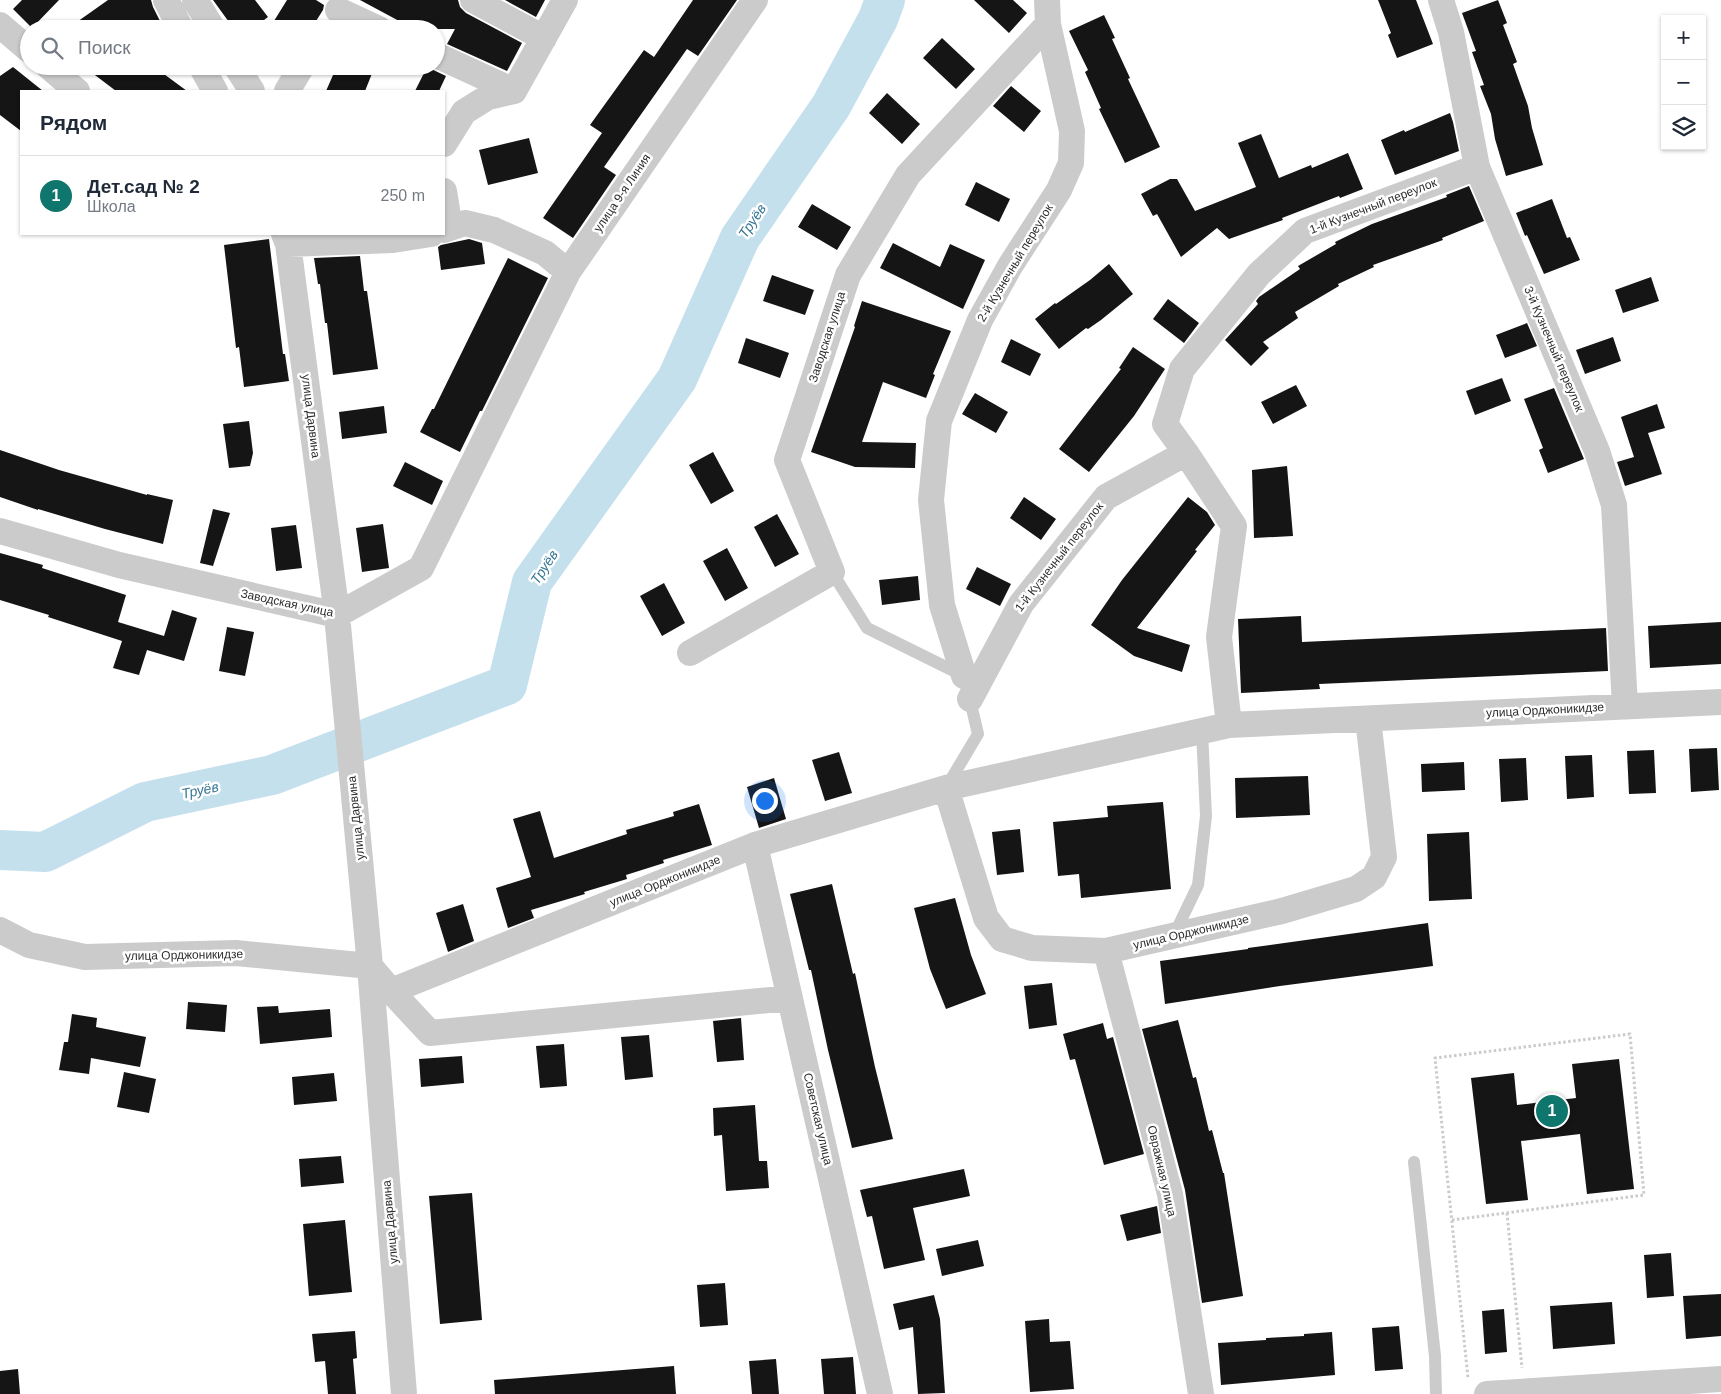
<!DOCTYPE html>
<html lang="ru">
<head>
<meta charset="utf-8">
<style>
  body { margin:0; font-family:Helvetica,sans-serif; background:#f6f6f7; color:#1f2937 }
  .controls { position:absolute; right:15px; top:15px; display:grid; overflow:hidden; border-radius:0px; box-shadow:0 1px 4px #0004 }
  .controls button { width:45px; height:45px; display:grid; place-items:center; padding:0; border:0; border-bottom:1px solid #e0e1e3; background:#fff; color:#1f2937; font:25px sans-serif }
  .you { position:absolute; left:764px; top:800px; width:18px; height:18px; margin:-12px; border:4px solid #fff; border-radius:50%; background:#1a73e8; box-shadow:0 0 0 8px #1a73e833 }
  .badge { display:grid; place-items:center; width:32px; height:32px; border-radius:50%; background:#0f766e; color:#fff; font-size:16px; font-weight:700 }
  .pin { position:absolute; translate:-50% -50%; border:2px solid #fff; box-shadow:0 1px 5px #0006 }
  .list { margin:0; padding:0; list-style:none }
  h2 { display:flex; justify-content:space-between; align-items:center; height:65px; margin:0; padding:0 20px; font-size:21px }
  h2 small { font-size:16px; font-weight:400; color:#747a83 }
  .list li { display:grid; grid-template-columns:32px 1fr auto; gap:15px; align-items:center; box-sizing:border-box; height:80px; padding:0 20px; border-top:1px solid #e0e1e3 }
  .list b { display:block; font-size:19px; white-space:nowrap }
  .list p { margin:0; font-size:16px; white-space:nowrap; color:#747a83 }
  .list em { font-size:16px; font-style:normal; color:#747a83 }
  .icon { flex:none; width:28px; height:28px; fill:none; stroke:currentColor; stroke-width:2; stroke-linecap:round; stroke-linejoin:round }
  .map { position:relative; flex:none; width:1721px; height:1394px; overflow:hidden }
  .search { position:absolute; background:#fff; box-shadow:0 1px 4px #0004; left:20px; top:20px; width:425px; height:55px; display:flex; align-items:center; gap:12px; box-sizing:border-box; padding:0 18px; border-radius:28px; color:#747a83; font-size:19px }
  .panel { position:absolute; background:#fff; box-shadow:0 1px 4px #0004; left:20px; top:90px; width:425px; height:145px; border-radius:0px }
  .map>svg:first-child { display:block }
  .lines { fill:none; stroke-linecap:round; stroke-linejoin:round }
  .river { stroke:#c5e0ed; stroke-width:40 }
  .building { fill:#151515 }
  .path { stroke:#cbcbcb; stroke-width:3; stroke-dasharray:2.5 2.5; stroke-linecap:butt }
  .service { stroke:#cbcbcb; stroke-width:12 }
  .minor { stroke:#cbcbcb; stroke-width:26 }
  .labels { text-anchor:middle; stroke-width:5; stroke-linejoin:round; paint-order:stroke }
  .street-label { font-size:12px; fill:#2e2e2e; stroke:#fff }
  .water-label { font-size:14px; font-style:italic; fill:#377694; stroke:#fff }
</style>
</head>
<body>
<div class="map">
<svg width="1721" height="1394" viewBox="0 0 1721 1394">
  <rect width="100%" height="100%" fill="#fff"/>
  <g class="lines">
    <path class="river" d="M 0,850 L 45,852 L 145,802 L 272,775 L 507,685 L 532,582 L 677,379 L 740,238 L 831,106 L 878,19 L 885,0"/>
  </g>
  <path class="building" d="M 22,0 L 59,0 L 32,28 L 13,9 Z
    M 108,0 L 151,0 L 153,7 L 164,29 L 67,29 Z
    M 213,0 L 255,0 L 268,17 L 252,29 L 234,29 Z
    M 287,0 L 316,0 L 324,5 L 323,10 L 311,29 L 269,29 Z
    M 360,0 L 458,0 L 460,7 L 466,13 L 522,43 L 507,71 L 447,44 L 455,29 L 414,29 Z
    M 505,0 L 545,0 L 536,17 Z
    M 693,0 L 737,0 L 698,56 L 687,49 L 604,167 L 616,175 L 573,238 L 543,218 L 602,133 L 590,125 L 644,50 L 654,57 Z
    M 974,0 L 1013,0 L 1027,13 L 1009,33 Z
    M 1378,0 L 1416,0 L 1433,44 L 1397,58 L 1388,35 L 1391,33 Z
    M 1498,0 L 1507,23 L 1503,25 L 1517,62 L 1513,64 L 1528,106 L 1532,128 L 1543,165 L 1506,176 L 1495,139 L 1491,114 L 1480,86 L 1484,85 L 1472,52 L 1476,51 L 1462,13 Z
    M 1104,15 L 1115,38 L 1112,39 L 1130,78 L 1128,79 L 1160,147 L 1125,163 L 1099,109 L 1101,108 L 1085,72 L 1088,70 L 1069,31 Z
    M 942,38 L 975,69 L 956,89 L 923,58 Z
    M 83,66 L 153,66 L 187,91 L 116,91 Z
    M 337,66 L 375,66 L 365,91 L 326,91 Z
    M 13,67 L 43,91 L 21,91 L 21,131 L 0,115 L 0,76 Z
    M 427,67 L 446,76 L 439,91 L 415,91 Z
    M 1011,86 L 1041,111 L 1024,132 L 993,106 Z
    M 887,93 L 920,124 L 902,144 L 869,113 Z
    M 1450,113 L 1453,122 L 1459,151 L 1395,175 L 1381,140 L 1404,130 L 1405,132 Z
    M 1261,134 L 1279,178 L 1311,165 L 1312,168 L 1348,153 L 1363,189 L 1340,198 L 1339,196 L 1282,218 L 1283,220 L 1229,239 L 1217,228 L 1181,257 L 1157,214 L 1153,216 L 1141,194 L 1170,179 L 1177,179 L 1195,211 L 1256,187 L 1238,143 Z
    M 529,138 L 538,173 L 488,185 L 479,150 Z
    M 976,182 L 1010,199 L 999,222 L 965,205 Z
    M 1469,186 L 1484,221 L 1442,238 L 1443,240 L 1373,265 L 1374,267 L 1338,284 L 1339,286 L 1295,312 L 1298,318 L 1263,342 L 1269,348 L 1251,366 L 1225,340 L 1258,304 L 1256,301 L 1259,297 L 1300,269 L 1298,266 L 1336,244 L 1335,242 L 1372,224 L 1447,197 L 1446,195 Z
    M 1552,199 L 1567,238 L 1570,237 L 1580,260 L 1544,274 L 1527,235 L 1525,236 L 1516,213 Z
    M 812,204 L 851,227 L 837,250 L 798,227 Z
    M 269,239 L 283,354 L 285,354 L 289,381 L 244,387 L 239,347 L 236,348 L 224,245 Z
    M 469,239 L 482,243 L 485,264 L 441,270 L 438,247 L 441,245 Z
    M 893,243 L 940,267 L 950,244 L 985,260 L 963,309 L 880,268 Z
    M 360,256 L 364,291 L 367,291 L 378,369 L 333,375 L 327,323 L 325,323 L 320,284 L 318,284 L 314,258 Z
    M 508,258 L 548,278 L 482,411 L 480,411 L 460,452 L 420,432 L 432,409 L 434,409 Z
    M 1109,264 L 1133,294 L 1101,320 L 1088,329 L 1086,328 L 1059,349 L 1035,319 L 1055,303 L 1056,304 L 1090,280 Z
    M 772,275 L 814,290 L 805,315 L 763,301 Z
    M 1651,277 L 1659,301 L 1623,313 L 1615,290 Z
    M 1168,299 L 1199,323 L 1184,343 L 1153,319 Z
    M 862,301 L 951,331 L 933,374 L 935,375 L 926,398 L 883,382 L 862,442 L 916,443 L 915,468 L 855,467 L 811,452 L 855,327 L 854,326 Z
    M 1527,323 L 1537,346 L 1505,358 L 1496,335 Z
    M 1613,337 L 1621,361 L 1585,374 L 1576,350 Z
    M 746,338 L 789,353 L 780,378 L 738,363 Z
    M 1011,339 L 1041,354 L 1030,376 L 1001,362 Z
    M 1133,347 L 1165,369 L 1134,416 L 1089,472 L 1059,449 L 1121,369 L 1119,368 Z
    M 1502,378 L 1511,401 L 1475,415 L 1466,391 Z
    M 1296,385 L 1307,406 L 1273,424 L 1261,402 Z
    M 1554,388 L 1584,459 L 1548,473 L 1539,450 L 1543,448 L 1524,399 Z
    M 975,393 L 1008,412 L 996,433 L 962,414 Z
    M 1657,404 L 1665,428 L 1648,433 L 1662,474 L 1625,486 L 1617,462 L 1634,457 L 1621,417 Z
    M 384,406 L 387,433 L 342,439 L 339,412 Z
    M 249,421 L 253,453 L 250,466 L 229,468 L 223,424 Z
    M 0,450 L 59,470 L 147,495 L 147,494 L 173,500 L 163,544 L 105,529 L 38,509 L 38,510 L 0,497 Z
    M 713,452 L 734,491 L 711,504 L 689,465 Z
    M 405,462 L 443,481 L 432,505 L 393,486 Z
    M 1287,466 L 1293,536 L 1254,538 L 1252,470 Z
    M 1024,497 L 1056,519 L 1041,540 L 1010,518 Z
    M 1188,497 L 1207,512 L 1215,525 L 1195,550 L 1197,551 L 1137,628 L 1190,645 L 1182,672 L 1134,656 L 1091,625 L 1122,580 Z
    M 213,509 L 230,513 L 213,566 L 200,563 Z
    M 777,514 L 799,554 L 775,567 L 754,527 Z
    M 383,524 L 389,568 L 362,572 L 356,528 Z
    M 296,525 L 302,568 L 276,571 L 271,528 Z
    M 727,548 L 748,588 L 725,601 L 703,561 Z
    M 0,553 L 43,565 L 42,568 L 126,595 L 118,622 L 164,636 L 172,610 L 197,618 L 184,661 L 147,650 L 139,675 L 113,668 L 122,641 L 48,617 L 49,615 L 0,600 Z
    M 977,567 L 1011,584 L 1000,606 L 966,589 Z
    M 918,576 L 920,600 L 882,605 L 879,580 Z
    M 664,583 L 685,623 L 662,636 L 640,596 Z
    M 1301,616 L 1302,642 L 1606,628 L 1608,671 L 1319,684 L 1320,689 L 1241,693 L 1238,619 Z
    M 1721,622 L 1721,664 L 1650,668 L 1648,626 Z
    M 227,627 L 254,632 L 245,676 L 219,671 Z
    M 1717,748 L 1719,790 L 1691,792 L 1689,749 Z
    M 1654,750 L 1656,793 L 1629,794 L 1627,751 Z
    M 839,752 L 852,793 L 825,801 L 812,760 Z
    M 1592,755 L 1594,797 L 1567,799 L 1565,756 Z
    M 1526,758 L 1528,800 L 1501,802 L 1499,759 Z
    M 1464,762 L 1465,790 L 1422,792 L 1421,764 Z
    M 1308,776 L 1310,815 L 1236,818 L 1235,778 Z
    M 774,778 L 786,819 L 759,828 L 747,787 Z
    M 1163,802 L 1171,889 L 1081,898 L 1079,874 L 1058,876 L 1053,822 L 1108,817 L 1107,806 Z
    M 699,804 L 712,845 L 663,860 L 664,863 L 626,875 L 627,879 L 584,892 L 585,894 L 531,910 L 534,918 L 508,928 L 496,888 L 531,877 L 513,819 L 540,811 L 554,858 L 627,834 L 626,830 L 674,816 L 673,812 Z
    M 1020,829 L 1024,872 L 997,875 L 992,832 Z
    M 1469,832 L 1472,899 L 1429,901 L 1427,834 Z
    M 832,884 L 853,974 L 855,973 L 875,1067 L 893,1139 L 852,1148 L 828,1050 L 811,970 L 809,970 L 790,894 Z
    M 955,898 L 971,955 L 986,994 L 946,1009 L 930,969 L 914,908 Z
    M 463,904 L 474,941 L 448,952 L 436,913 Z
    M 1428,923 L 1433,966 L 1280,986 L 1165,1004 L 1160,961 L 1248,949 L 1248,948 Z
    M 1052,983 L 1057,1025 L 1029,1029 L 1024,986 Z
    M 188,1002 L 227,1005 L 225,1032 L 186,1029 Z
    M 278,1006 L 279,1013 L 330,1009 L 332,1037 L 260,1044 L 257,1007 Z
    M 72,1014 L 97,1018 L 96,1027 L 146,1037 L 140,1067 L 91,1058 L 89,1074 L 59,1070 L 64,1042 L 68,1042 Z
    M 741,1018 L 744,1060 L 717,1062 L 713,1021 Z
    M 1178,1020 L 1193,1078 L 1196,1077 L 1209,1131 L 1212,1130 L 1223,1173 L 1224,1173 L 1243,1296 L 1202,1303 L 1185,1190 L 1142,1029 Z
    M 1103,1023 L 1107,1039 L 1113,1037 L 1144,1154 L 1104,1165 L 1075,1059 L 1070,1060 L 1063,1034 Z
    M 649,1035 L 653,1077 L 625,1080 L 621,1037 Z
    M 564,1044 L 567,1086 L 540,1088 L 536,1046 Z
    M 462,1056 L 464,1083 L 421,1087 L 419,1059 Z
    M 1619,1059 L 1634,1189 L 1587,1194 L 1580,1134 L 1521,1141 L 1528,1200 L 1486,1204 L 1471,1078 L 1514,1073 L 1517,1105 L 1576,1098 L 1572,1064 Z
    M 124,1072 L 156,1079 L 149,1113 L 117,1107 Z
    M 334,1073 L 337,1101 L 294,1105 L 292,1077 Z
    M 755,1105 L 759,1161 L 767,1161 L 769,1188 L 726,1191 L 722,1135 L 714,1136 L 713,1108 Z
    M 341,1156 L 344,1183 L 301,1187 L 299,1159 Z
    M 964,1169 L 970,1196 L 913,1208 L 925,1260 L 884,1269 L 872,1216 L 867,1217 L 860,1190 Z
    M 472,1193 L 482,1320 L 440,1324 L 429,1196 Z
    M 1157,1206 L 1161,1233 L 1127,1241 L 1120,1215 Z
    M 345,1220 L 352,1292 L 309,1296 L 303,1224 Z
    M 978,1240 L 984,1266 L 942,1276 L 936,1249 Z
    M 1671,1253 L 1674,1296 L 1647,1298 L 1644,1255 Z
    M 725,1283 L 728,1325 L 700,1327 L 697,1285 Z
    M 1721,1294 L 1721,1336 L 1686,1339 L 1683,1296 Z
    M 934,1295 L 940,1319 L 945,1393 L 918,1394 L 913,1327 L 899,1330 L 893,1304 Z
    M 1612,1302 L 1615,1344 L 1553,1349 L 1550,1306 Z
    M 1504,1309 L 1507,1352 L 1485,1354 L 1482,1311 Z
    M 1049,1319 L 1050,1342 L 1070,1341 L 1074,1389 L 1030,1392 L 1025,1321 Z
    M 1399,1326 L 1403,1369 L 1375,1371 L 1372,1328 Z
    M 355,1331 L 357,1358 L 353,1359 L 356,1394 L 328,1394 L 325,1361 L 315,1362 L 312,1334 Z
    M 1332,1332 L 1335,1375 L 1221,1385 L 1218,1343 L 1266,1340 L 1266,1338 L 1304,1336 L 1304,1334 Z
    M 853,1357 L 856,1394 L 824,1394 L 821,1359 Z
    M 776,1359 L 779,1394 L 752,1394 L 749,1361 Z
    M 674,1366 L 676,1394 L 495,1394 L 494,1380 Z
    M 18,1369 L 20,1394 L 0,1394 L 0,1371 Z"/>
  <g class="lines">
    <path class="path" d="M 1507,1213 L 1522,1368
      M 1452,1220 L 1644,1195 L 1630,1034 L 1435,1058 L 1468,1378"/>
    <path class="service" d="M 832,572 L 867,628 L 962,675
      M 947,786 L 978,734 L 969,696
      M 1174,935 L 1198,885 L 1206,816 L 1202,731
      M 1414,1162 L 1435,1356 L 1436,1394"/>
    <path class="minor" d="M 166,0 L 181,29
      M 195,0 L 213,29
      M 473,0 L 544,38
      M 1441,0 L 1451,32 L 1477,167 L 1597,451 L 1614,505 L 1625,706
      M 338,10 L 379,29
      M 0,25 L 29,50
      M 436,55 L 514,91
      M 48,66 L 77,91
      M 201,66 L 215,91
      M 236,66 L 252,91
      M 287,91 L 302,66
      M 444,144 L 464,112 L 488,97 L 514,91 L 565,0
      M 444,191 L 450,228
      M 444,230 L 465,223 L 494,230 L 545,253 L 568,272 L 755,0
      M 284,234 L 288,244 L 337,615 L 370,966 L 404,1394
      M 288,244 L 393,240 L 431,234
      M 0,531 L 119,565 L 337,615 L 421,568 L 568,272
      M 690,653 L 832,572 L 787,460 L 848,275 L 908,175 L 1048,24 L 1047,0
      M 964,676 L 942,605 L 931,500 L 939,421 L 980,320 L 1010,266 L 1059,190 L 1071,163 L 1072,131 L 1048,24
      M 970,699 L 1021,604 L 1106,497 L 1186,453
      M 1229,725 L 1219,637 L 1234,526 L 1186,453 L 1165,424 L 1182,369 L 1259,274 L 1305,231 L 1477,167
      M 946,788 L 986,918 L 1002,939 L 1032,948 L 1106,951 L 1282,911 L 1356,889 L 1374,877 L 1384,857 L 1368,719
      M 755,845 L 880,1394
      M 0,930 L 29,945 L 85,957 L 236,953 L 370,966 L 391,991 L 755,845 L 946,788 L 1229,725 L 1721,702
      M 1106,951 L 1170,1194 L 1201,1394
      M 391,991 L 430,1033 L 790,998
      M 1487,1394 L 1721,1379"/>
  </g>
  <g class="labels">
    <g class="street-label">
      <text transform="translate(622 193) rotate(-56)" y="4">улица 9-я Линия</text>
      <text transform="translate(1373 206) rotate(-21)" y="4">1-й Кузнечный переулок</text>
      <text transform="translate(1015 263) rotate(-59)" y="4">2-й Кузнечный переулок</text>
      <text transform="translate(827 337) rotate(-72)" y="4">Заводская улица</text>
      <text transform="translate(1554 349) rotate(67)" y="4">3-й Кузнечный переулок</text>
      <text transform="translate(311 416) rotate(83)" y="4">улица Дарвина</text>
      <text transform="translate(1059 557) rotate(-52)" y="4">1-й Кузнечный переулок</text>
      <text transform="translate(287 603) rotate(12)" y="4">Заводская улица</text>
      <text transform="translate(1545 710) rotate(-3)" y="4">улица Орджоникидзе</text>
      <text transform="translate(356 818) rotate(-96)" y="4">улица Дарвина</text>
      <text transform="translate(665 881) rotate(-22)" y="4">улица Орджоникидзе</text>
      <text transform="translate(1191 932) rotate(-13)" y="4">улица Орджоникидзе</text>
      <text transform="translate(184 955) rotate(-1)" y="4">улица Орджоникидзе</text>
      <text transform="translate(818 1119) rotate(77)" y="4">Советская улица</text>
      <text transform="translate(1162 1171) rotate(77)" y="4">Овражная улица</text>
      <text transform="translate(390 1222) rotate(-95)" y="4">улица Дарвина</text>
    </g>
    <g class="water-label">
      <text transform="translate(752 221) rotate(-56)" y="5">Труёв</text>
      <text transform="translate(544 567) rotate(-57)" y="5">Труёв</text>
      <text transform="translate(200 790) rotate(-12)" y="5">Труёв</text>
    </g>
  </g>
</svg>
<div class="controls">
<button>+</button>
<button>−</button>
<button><svg class="icon" aria-label="layers" viewBox="0 0 24 24"><path d="M12 4l9 5-9 5-9-5zM3 14l9 5 9-5"/></svg></button>
</div>
<div class="you"></div>
<div class="pin badge" style="left:1552px;top:1111px">1</div>
<div class="search"><svg class="icon" aria-label="search" viewBox="0 0 24 24"><circle cx="10" cy="10" r="6"/><path d="M15 15l6 6"/></svg>Поиск</div>
<section class="panel">
<h2>Рядом<small></small></h2>
<ul class="list">
<li><span class="badge">1</span><div><b>Дет.сад № 2</b><p>Школа</p></div><em>250 m</em></li>
</ul>
</section>
</div>
</body>
</html>
